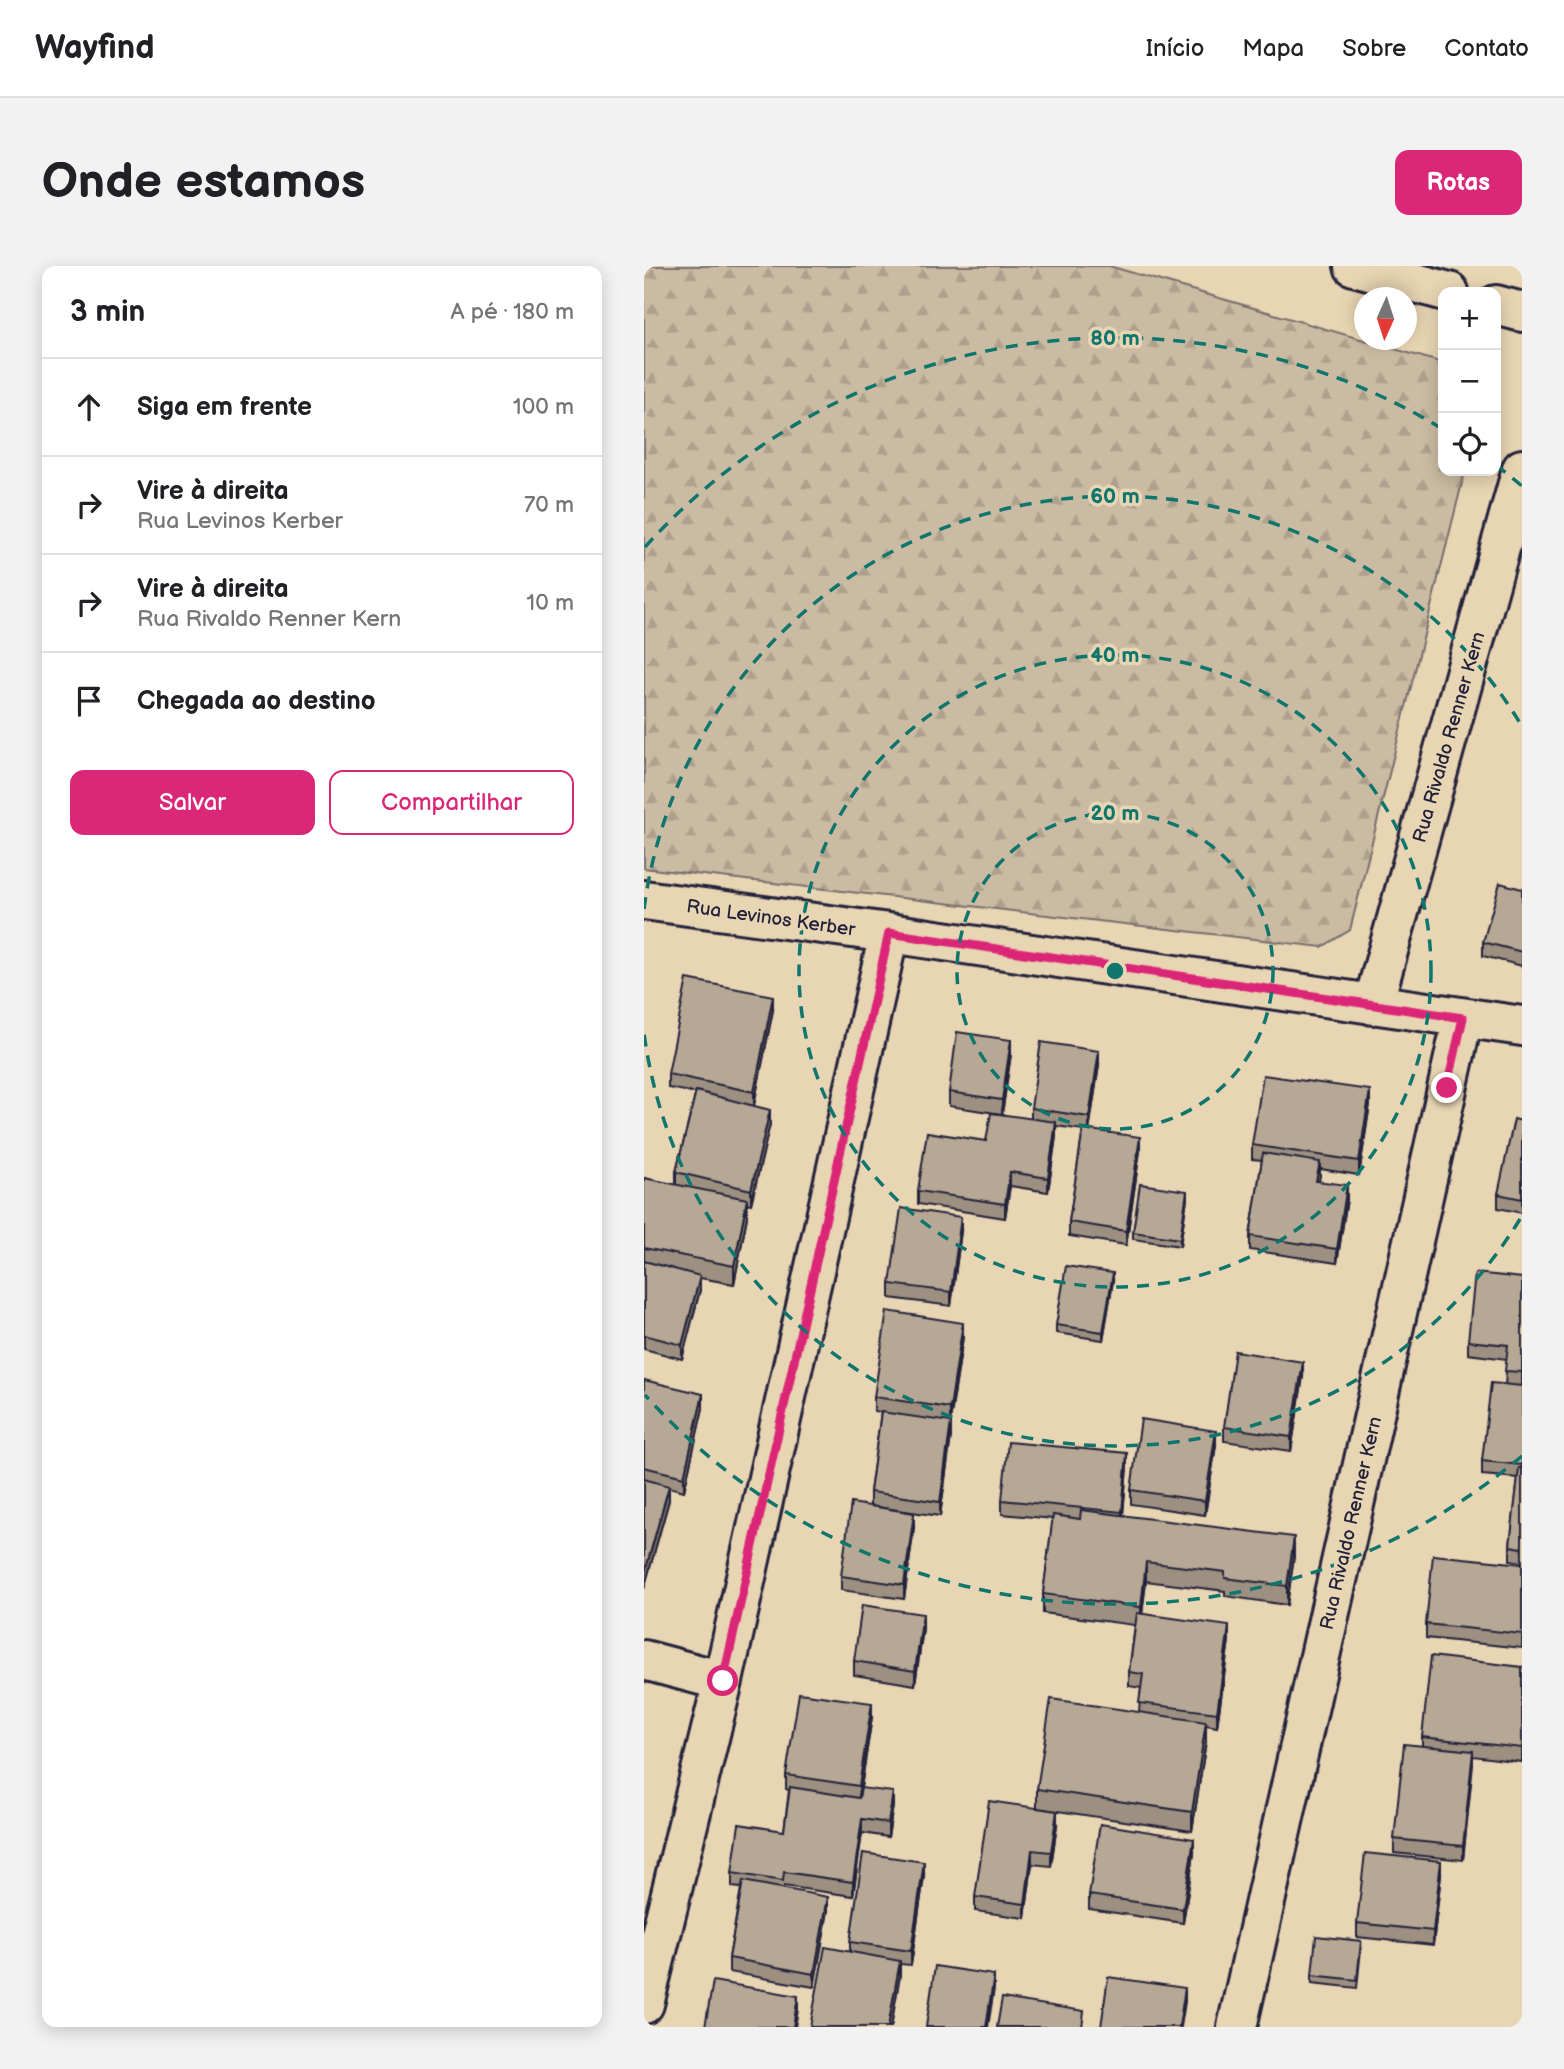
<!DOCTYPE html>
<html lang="pt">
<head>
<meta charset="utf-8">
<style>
  body { margin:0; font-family:"Balsamiq Sans",sans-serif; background:#f2f2f2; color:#202124 }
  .controls { position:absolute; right:21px; top:21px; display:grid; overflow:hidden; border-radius:14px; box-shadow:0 4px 18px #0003 }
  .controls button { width:63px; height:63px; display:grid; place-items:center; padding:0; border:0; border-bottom:2px solid #e0e0e0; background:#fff; color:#202124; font:35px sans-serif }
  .compass { position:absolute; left:710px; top:21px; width:63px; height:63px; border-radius:50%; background:#fff; box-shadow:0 4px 18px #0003; rotate:183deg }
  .stop { position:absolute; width:21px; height:21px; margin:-16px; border:5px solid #db2777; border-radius:50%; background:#fff }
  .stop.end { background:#db2777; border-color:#fff; box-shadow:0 2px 7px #0008 }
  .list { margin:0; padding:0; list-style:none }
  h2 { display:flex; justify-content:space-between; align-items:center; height:91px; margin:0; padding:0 28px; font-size:30px }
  h2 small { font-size:23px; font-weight:400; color:#757577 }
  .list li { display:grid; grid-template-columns:46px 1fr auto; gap:21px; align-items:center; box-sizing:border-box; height:98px; padding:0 28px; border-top:2px solid #e0e0e0 }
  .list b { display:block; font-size:26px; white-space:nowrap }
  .list p { margin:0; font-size:23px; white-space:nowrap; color:#757577 }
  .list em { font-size:23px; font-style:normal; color:#757577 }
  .actions { display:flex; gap:14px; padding:21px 28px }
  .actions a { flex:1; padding:16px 0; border:2px solid #db2777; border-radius:14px; text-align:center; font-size:24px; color:#db2777 }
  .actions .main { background:#db2777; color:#fff }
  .icon { flex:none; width:38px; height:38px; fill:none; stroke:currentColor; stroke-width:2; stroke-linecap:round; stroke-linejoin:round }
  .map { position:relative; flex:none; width:878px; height:1761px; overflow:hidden; border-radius:14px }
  header { display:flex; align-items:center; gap:42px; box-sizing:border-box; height:98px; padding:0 35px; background:#fff; border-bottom:2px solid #e0e0e0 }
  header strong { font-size:33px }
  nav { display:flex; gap:38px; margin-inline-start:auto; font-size:24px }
  .intro { display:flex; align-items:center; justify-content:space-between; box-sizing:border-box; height:168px; padding:0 42px }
  h1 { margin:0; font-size:49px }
  .button { padding:18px 32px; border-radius:14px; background:#db2777; color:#fff; font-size:24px; font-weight:700 }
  main { display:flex; gap:42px; padding:0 42px }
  aside { flex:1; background:#fff; border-radius:14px; box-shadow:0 4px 18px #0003 }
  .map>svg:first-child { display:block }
  .forest { fill:url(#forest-firs); stroke:#766e6e; stroke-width:2 }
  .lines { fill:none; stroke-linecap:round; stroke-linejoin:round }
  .street-casing { stroke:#22223b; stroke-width:44 }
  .street { stroke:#e8d5b3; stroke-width:38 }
  .wall { fill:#9d9080; stroke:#22223b; stroke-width:2 }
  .shaded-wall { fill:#807668; stroke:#22223b; stroke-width:2 }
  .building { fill:#b7a895; stroke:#22223b; stroke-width:2 }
  .route { stroke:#db2777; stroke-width:9 }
  .ring { fill:none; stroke:#0f766e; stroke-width:3.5; stroke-dasharray:12 9 }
  .labels { text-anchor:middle; stroke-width:7; stroke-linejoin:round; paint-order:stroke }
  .street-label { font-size:19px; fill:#22223b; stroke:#e8d5b3 }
  .centre { fill:#0f766e; stroke:#e8d5b3; stroke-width:3.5 }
  .ring-label { font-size:21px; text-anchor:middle; font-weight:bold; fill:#0f766e; stroke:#e8d5b3; stroke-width:7; stroke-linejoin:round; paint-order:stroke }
</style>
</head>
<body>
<header>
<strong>Wayfind</strong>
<nav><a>Início</a><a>Mapa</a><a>Sobre</a><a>Contato</a></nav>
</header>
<div class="intro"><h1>Onde estamos</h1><a class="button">Rotas</a></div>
<main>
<aside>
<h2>3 min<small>A pé · 180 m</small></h2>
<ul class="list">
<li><svg class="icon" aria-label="ahead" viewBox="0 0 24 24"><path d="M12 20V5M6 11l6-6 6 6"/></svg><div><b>Siga em frente</b></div><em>100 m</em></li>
<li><svg class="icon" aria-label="right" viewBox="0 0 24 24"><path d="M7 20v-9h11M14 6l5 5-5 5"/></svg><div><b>Vire à direita</b><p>Rua Levinos Kerber</p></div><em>70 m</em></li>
<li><svg class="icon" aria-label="right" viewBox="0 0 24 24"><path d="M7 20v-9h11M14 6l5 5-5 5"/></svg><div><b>Vire à direita</b><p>Rua Rivaldo Renner Kern</p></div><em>10 m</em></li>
<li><svg class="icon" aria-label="arrive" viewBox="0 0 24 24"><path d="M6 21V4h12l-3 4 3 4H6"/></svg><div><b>Chegada ao destino</b></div></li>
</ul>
<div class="actions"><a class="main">Salvar</a><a>Compartilhar</a></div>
</aside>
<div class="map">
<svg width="878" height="1761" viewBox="0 0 878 1761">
  <defs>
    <pattern id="forest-firs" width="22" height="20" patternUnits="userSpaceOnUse" patternTransform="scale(1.75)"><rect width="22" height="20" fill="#cbbba2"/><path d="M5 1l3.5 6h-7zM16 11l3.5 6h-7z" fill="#aea08c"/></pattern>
  </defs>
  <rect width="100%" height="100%" fill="#e8d5b3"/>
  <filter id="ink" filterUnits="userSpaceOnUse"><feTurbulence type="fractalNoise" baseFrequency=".0143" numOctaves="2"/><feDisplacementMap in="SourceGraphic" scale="14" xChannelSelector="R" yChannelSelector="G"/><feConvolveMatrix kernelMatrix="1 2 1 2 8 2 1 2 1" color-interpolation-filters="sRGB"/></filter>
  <g filter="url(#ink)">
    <path class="forest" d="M 0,0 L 465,0 L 799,97 L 799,205 L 821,205 L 706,664 L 678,681 L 0,602 Z"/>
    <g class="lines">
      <g class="street-casing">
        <path id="street" d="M 710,0 L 805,26
          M 852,39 L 878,46
          M 0,634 L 245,667 L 878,760
          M 729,739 L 878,203
          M 0,1394 L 79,1415
          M 0,1738 L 79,1415 L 245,667
          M 593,1761 L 819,752"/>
      </g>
      <use href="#street" class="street"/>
    </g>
    <path class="wall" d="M 878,623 L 878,700 L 839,690 L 839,676 Z
      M 129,744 L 110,839 L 126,858 L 107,938 L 103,937 L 103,951 L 90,1018 L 56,1012 L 56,1024 L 38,1093 L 0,1083 L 0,912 L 32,919 L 32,906 L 52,827 L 24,822 L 24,808 Z
      M 367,788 L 358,848 L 305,840 L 305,826 Z
      M 455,799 L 445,864 L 496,885 L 482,979 L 425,970 L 425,956 L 439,864 L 412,860 L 412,870 L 404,926 L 366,920 L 361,952 L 274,938 L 274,925 L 342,875 L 387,853 L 387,842 Z
      M 726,838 L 715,909 L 676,903 L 675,915 L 703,933 L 693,997 L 606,984 L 606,970 L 618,894 L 608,893 L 608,879 Z
      M 878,855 L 878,947 L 854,942 L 854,928 Z
      M 543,932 L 536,980 L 489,973 L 489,966 Z
      M 317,965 L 307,1040 L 246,1032 L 246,1018 Z
      M 878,1012 L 878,1296 L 866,1294 L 866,1280 L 874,1212 L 838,1209 L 838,1195 L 861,1119 L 863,1093 L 824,1088 L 824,1075 Z
      M 469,1015 L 459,1074 L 412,1067 L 412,1059 Z
      M 319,1071 L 306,1156 L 307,1170 L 296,1250 L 226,1240 L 226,1226 L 237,1146 L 230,1145 L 230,1131 Z
      M 659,1110 L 647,1185 L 580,1175 L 580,1161 Z
      M 0,1114 L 59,1142 L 40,1225 L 25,1221 L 25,1234 L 0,1323 Z
      M 572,1179 L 561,1249 L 487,1238 L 487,1224 Z
      M 483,1201 L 479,1249 L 650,1290 L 643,1339 L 581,1330 L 581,1325 L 502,1315 L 498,1348 L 585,1374 L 573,1461 L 562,1459 L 562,1475 L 548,1565 L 393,1542 L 393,1523 L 495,1446 L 497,1422 L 485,1420 L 485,1406 L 491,1359 L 399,1347 L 399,1328 L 409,1253 L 358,1248 L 358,1234 Z
      M 270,1261 L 260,1333 L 197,1324 L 197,1310 Z
      M 878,1298 L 878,1382 L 782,1372 L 782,1358 Z
      M 279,1362 L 271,1419 L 210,1409 L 210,1395 Z
      M 878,1401 L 878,1496 L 829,1490 L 819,1594 L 750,1587 L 750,1573 L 778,1480 L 778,1471 Z
      M 228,1451 L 216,1528 L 249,1540 L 244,1571 L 218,1567 L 209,1630 L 140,1620 L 139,1623 L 184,1645 L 170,1721 L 85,1706 L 85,1692 L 97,1622 L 88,1621 L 88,1607 L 140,1565 L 145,1524 L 142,1523 L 142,1509 Z
      M 413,1559 L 407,1600 L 388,1598 L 381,1652 L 331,1645 L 331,1631 Z
      M 550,1587 L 539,1657 L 445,1643 L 445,1629 Z
      M 797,1609 L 789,1679 L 713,1671 L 713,1657 Z
      M 280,1610 L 267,1699 L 256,1698 L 256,1709 L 247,1761 L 166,1761 L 206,1686 L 206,1676 Z
      M 717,1683 L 713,1722 L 668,1717 L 668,1709 Z"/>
    <path class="shaded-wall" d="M 129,730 L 129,744 L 110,839 L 110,826 Z
      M 367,774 L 367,788 L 358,848 L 358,834 Z
      M 455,785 L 455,799 L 445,865 L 445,851 Z
      M 726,824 L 726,838 L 715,909 L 715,895 Z
      M 126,844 L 126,858 L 107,938 L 107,924 Z
      M 412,856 L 412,870 L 404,926 L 404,912 Z
      M 496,871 L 496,885 L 482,979 L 482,965 Z
      M 676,896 L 676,910 L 672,929 L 672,915 Z
      M 366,906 L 366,920 L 361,952 L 361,938 Z
      M 703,919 L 703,933 L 693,997 L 693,983 Z
      M 543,925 L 543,932 L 536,980 L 536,973 Z
      M 103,933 L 103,951 L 90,1018 L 90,1000 Z
      M 317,951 L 317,965 L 307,1040 L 307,1026 Z
      M 469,1007 L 469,1015 L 459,1074 L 459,1066 Z
      M 56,1010 L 56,1024 L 38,1093 L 38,1079 Z
      M 319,1057 L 319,1071 L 306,1156 L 306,1142 Z
      M 659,1096 L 659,1110 L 647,1185 L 647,1171 Z
      M 59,1128 L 59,1142 L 40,1225 L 40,1211 Z
      M 307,1156 L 307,1170 L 296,1250 L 296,1236 Z
      M 572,1165 L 572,1179 L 561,1249 L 561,1235 Z
      M 483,1187 L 483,1201 L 478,1260 L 478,1246 Z
      M 25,1220 L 25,1234 L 0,1323 L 0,1309 Z
      M 270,1247 L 270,1261 L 260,1333 L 260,1319 Z
      M 650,1271 L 650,1290 L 643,1339 L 643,1320 Z
      M 502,1296 L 502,1315 L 497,1359 L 497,1341 Z
      M 279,1348 L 279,1362 L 271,1419 L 271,1405 Z
      M 585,1360 L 585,1374 L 573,1461 L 573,1447 Z
      M 228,1437 L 228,1451 L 215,1534 L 215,1520 Z
      M 562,1456 L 562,1475 L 548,1565 L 548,1546 Z
      M 829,1485 L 829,1499 L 819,1594 L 819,1580 Z
      M 249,1526 L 249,1540 L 244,1571 L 244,1557 Z
      M 413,1545 L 413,1559 L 407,1600 L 407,1586 Z
      M 218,1553 L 218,1567 L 209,1630 L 209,1616 Z
      M 550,1573 L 550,1587 L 539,1657 L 539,1643 Z
      M 388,1584 L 388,1598 L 381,1652 L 381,1638 Z
      M 797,1595 L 797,1609 L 789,1679 L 789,1665 Z
      M 280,1596 L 280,1610 L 267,1699 L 267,1685 Z
      M 184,1631 L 184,1645 L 170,1721 L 170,1708 Z
      M 256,1695 L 256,1709 L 247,1761 L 244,1761 Z
      M 350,1709 L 350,1723 L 344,1761 L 342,1761 Z
      M 541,1722 L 541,1736 L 537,1761 L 535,1761 Z
      M 154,1730 L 154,1744 L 151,1761 L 149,1761 Z"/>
    <path class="building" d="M 856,617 L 878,623 L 878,686 L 839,676 Z
      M 43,713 L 129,730 L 110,826 L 24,808 Z
      M 313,766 L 367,774 L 358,834 L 305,826 Z
      M 397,776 L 455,785 L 445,851 L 387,842 Z
      M 619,809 L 726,824 L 715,895 L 608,879 Z
      M 52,825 L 126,844 L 107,924 L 32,906 Z
      M 347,847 L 412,856 L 404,912 L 366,906 L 361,938 L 274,925 L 283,866 L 342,875 Z
      M 870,853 L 878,855 L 878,933 L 854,928 Z
      M 439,863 L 496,871 L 482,965 L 425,956 Z
      M 619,887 L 676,896 L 672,915 L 703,919 L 693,983 L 606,970 Z
      M 0,912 L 103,933 L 90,1000 L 0,982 Z
      M 496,918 L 543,925 L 536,973 L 489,966 Z
      M 257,942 L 317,951 L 307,1026 L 246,1018 Z
      M 0,995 L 56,1010 L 38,1079 L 0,1069 Z
      M 422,1000 L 469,1007 L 459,1066 L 412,1059 Z
      M 831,1007 L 878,1012 L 878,1106 L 861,1105 L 864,1079 L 824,1075 Z
      M 243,1045 L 319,1057 L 306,1142 L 230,1131 Z
      M 591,1085 L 659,1096 L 647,1171 L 580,1161 Z
      M 0,1114 L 59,1128 L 40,1211 L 0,1201 Z
      M 847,1117 L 878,1120 L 878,1199 L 838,1195 Z
      M 237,1146 L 307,1156 L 296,1236 L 226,1226 Z
      M 497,1153 L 572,1165 L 561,1235 L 487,1224 Z
      M 364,1176 L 483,1187 L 478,1246 L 358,1234 Z
      M 875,1202 L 878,1202 L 878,1282 L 866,1280 Z
      M 0,1213 L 25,1220 L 0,1309 Z
      M 207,1237 L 270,1247 L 260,1319 L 197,1310 Z
      M 437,1244 L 650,1271 L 643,1320 L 581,1312 L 581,1306 L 502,1296 L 497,1341 L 399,1328 L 409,1249 L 436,1253 Z
      M 789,1289 L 878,1298 L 878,1368 L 782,1358 Z
      M 218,1339 L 279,1348 L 271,1405 L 210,1395 Z
      M 493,1347 L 585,1360 L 573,1447 L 495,1437 L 499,1408 L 485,1406 Z
      M 787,1390 L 878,1401 L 878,1482 L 778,1471 Z
      M 155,1427 L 228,1437 L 215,1520 L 142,1509 Z
      M 407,1433 L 562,1456 L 548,1546 L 393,1523 Z
      M 760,1478 L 829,1485 L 819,1580 L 750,1573 Z
      M 146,1521 L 215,1532 L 217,1522 L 249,1526 L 244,1557 L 218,1553 L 209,1616 L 140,1606 L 139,1615 L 88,1607 L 95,1558 L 140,1565 Z
      M 345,1535 L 413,1545 L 407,1586 L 388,1584 L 381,1638 L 331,1631 Z
      M 456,1558 L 550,1573 L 539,1643 L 445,1629 Z
      M 219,1587 L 280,1596 L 267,1685 L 206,1676 Z
      M 721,1587 L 797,1595 L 789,1665 L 713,1657 Z
      M 99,1615 L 184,1631 L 170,1708 L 85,1692 Z
      M 672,1670 L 717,1675 L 713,1714 L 668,1709 Z
      M 181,1681 L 256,1695 L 244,1761 L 166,1761 Z
      M 291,1700 L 350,1709 L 342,1761 L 282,1761 Z
      M 464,1711 L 541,1722 L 535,1761 L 457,1761 Z
      M 69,1715 L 154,1730 L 149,1761 L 61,1761 Z
      M 358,1732 L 440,1745 L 438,1761 L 353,1761 Z"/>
  </g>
  <g class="lines" filter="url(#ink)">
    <path class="route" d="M 79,1415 L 245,667 L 819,752 L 803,822"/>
  </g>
  <g class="ring">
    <circle cx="471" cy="705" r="158"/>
    <circle cx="471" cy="705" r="316"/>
    <path d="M876 953A475 475 0 0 1 0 767M0 643A475 475 0 0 1 876 457"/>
    <path d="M878 1190A633 633 0 0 1 1 1129M1 281A633 633 0 0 1 797 162M852 199A633 633 0 0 1 878 220"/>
  </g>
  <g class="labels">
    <g class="street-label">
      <text transform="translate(804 471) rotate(-74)" y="7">Rua Rivaldo Renner Kern</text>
      <text transform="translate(127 651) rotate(8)" y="7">Rua Levinos Kerber</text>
      <text transform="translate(706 1257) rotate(-77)" y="7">Rua Rivaldo Renner Kern</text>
    </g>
  </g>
  <circle cx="471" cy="705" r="10" class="centre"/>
  <g class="ring-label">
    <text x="471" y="79">80 m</text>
    <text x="471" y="237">60 m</text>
    <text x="471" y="396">40 m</text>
    <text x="471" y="554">20 m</text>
  </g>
</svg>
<div class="controls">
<button>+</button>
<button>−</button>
<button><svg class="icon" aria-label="locate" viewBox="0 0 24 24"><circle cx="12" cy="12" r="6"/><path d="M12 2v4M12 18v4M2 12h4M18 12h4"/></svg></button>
</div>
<svg class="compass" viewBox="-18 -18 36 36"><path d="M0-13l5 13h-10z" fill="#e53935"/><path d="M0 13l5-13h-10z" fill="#757577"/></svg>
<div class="stop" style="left:79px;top:1415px"></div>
<div class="stop end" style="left:803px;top:822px"></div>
</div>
</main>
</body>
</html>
